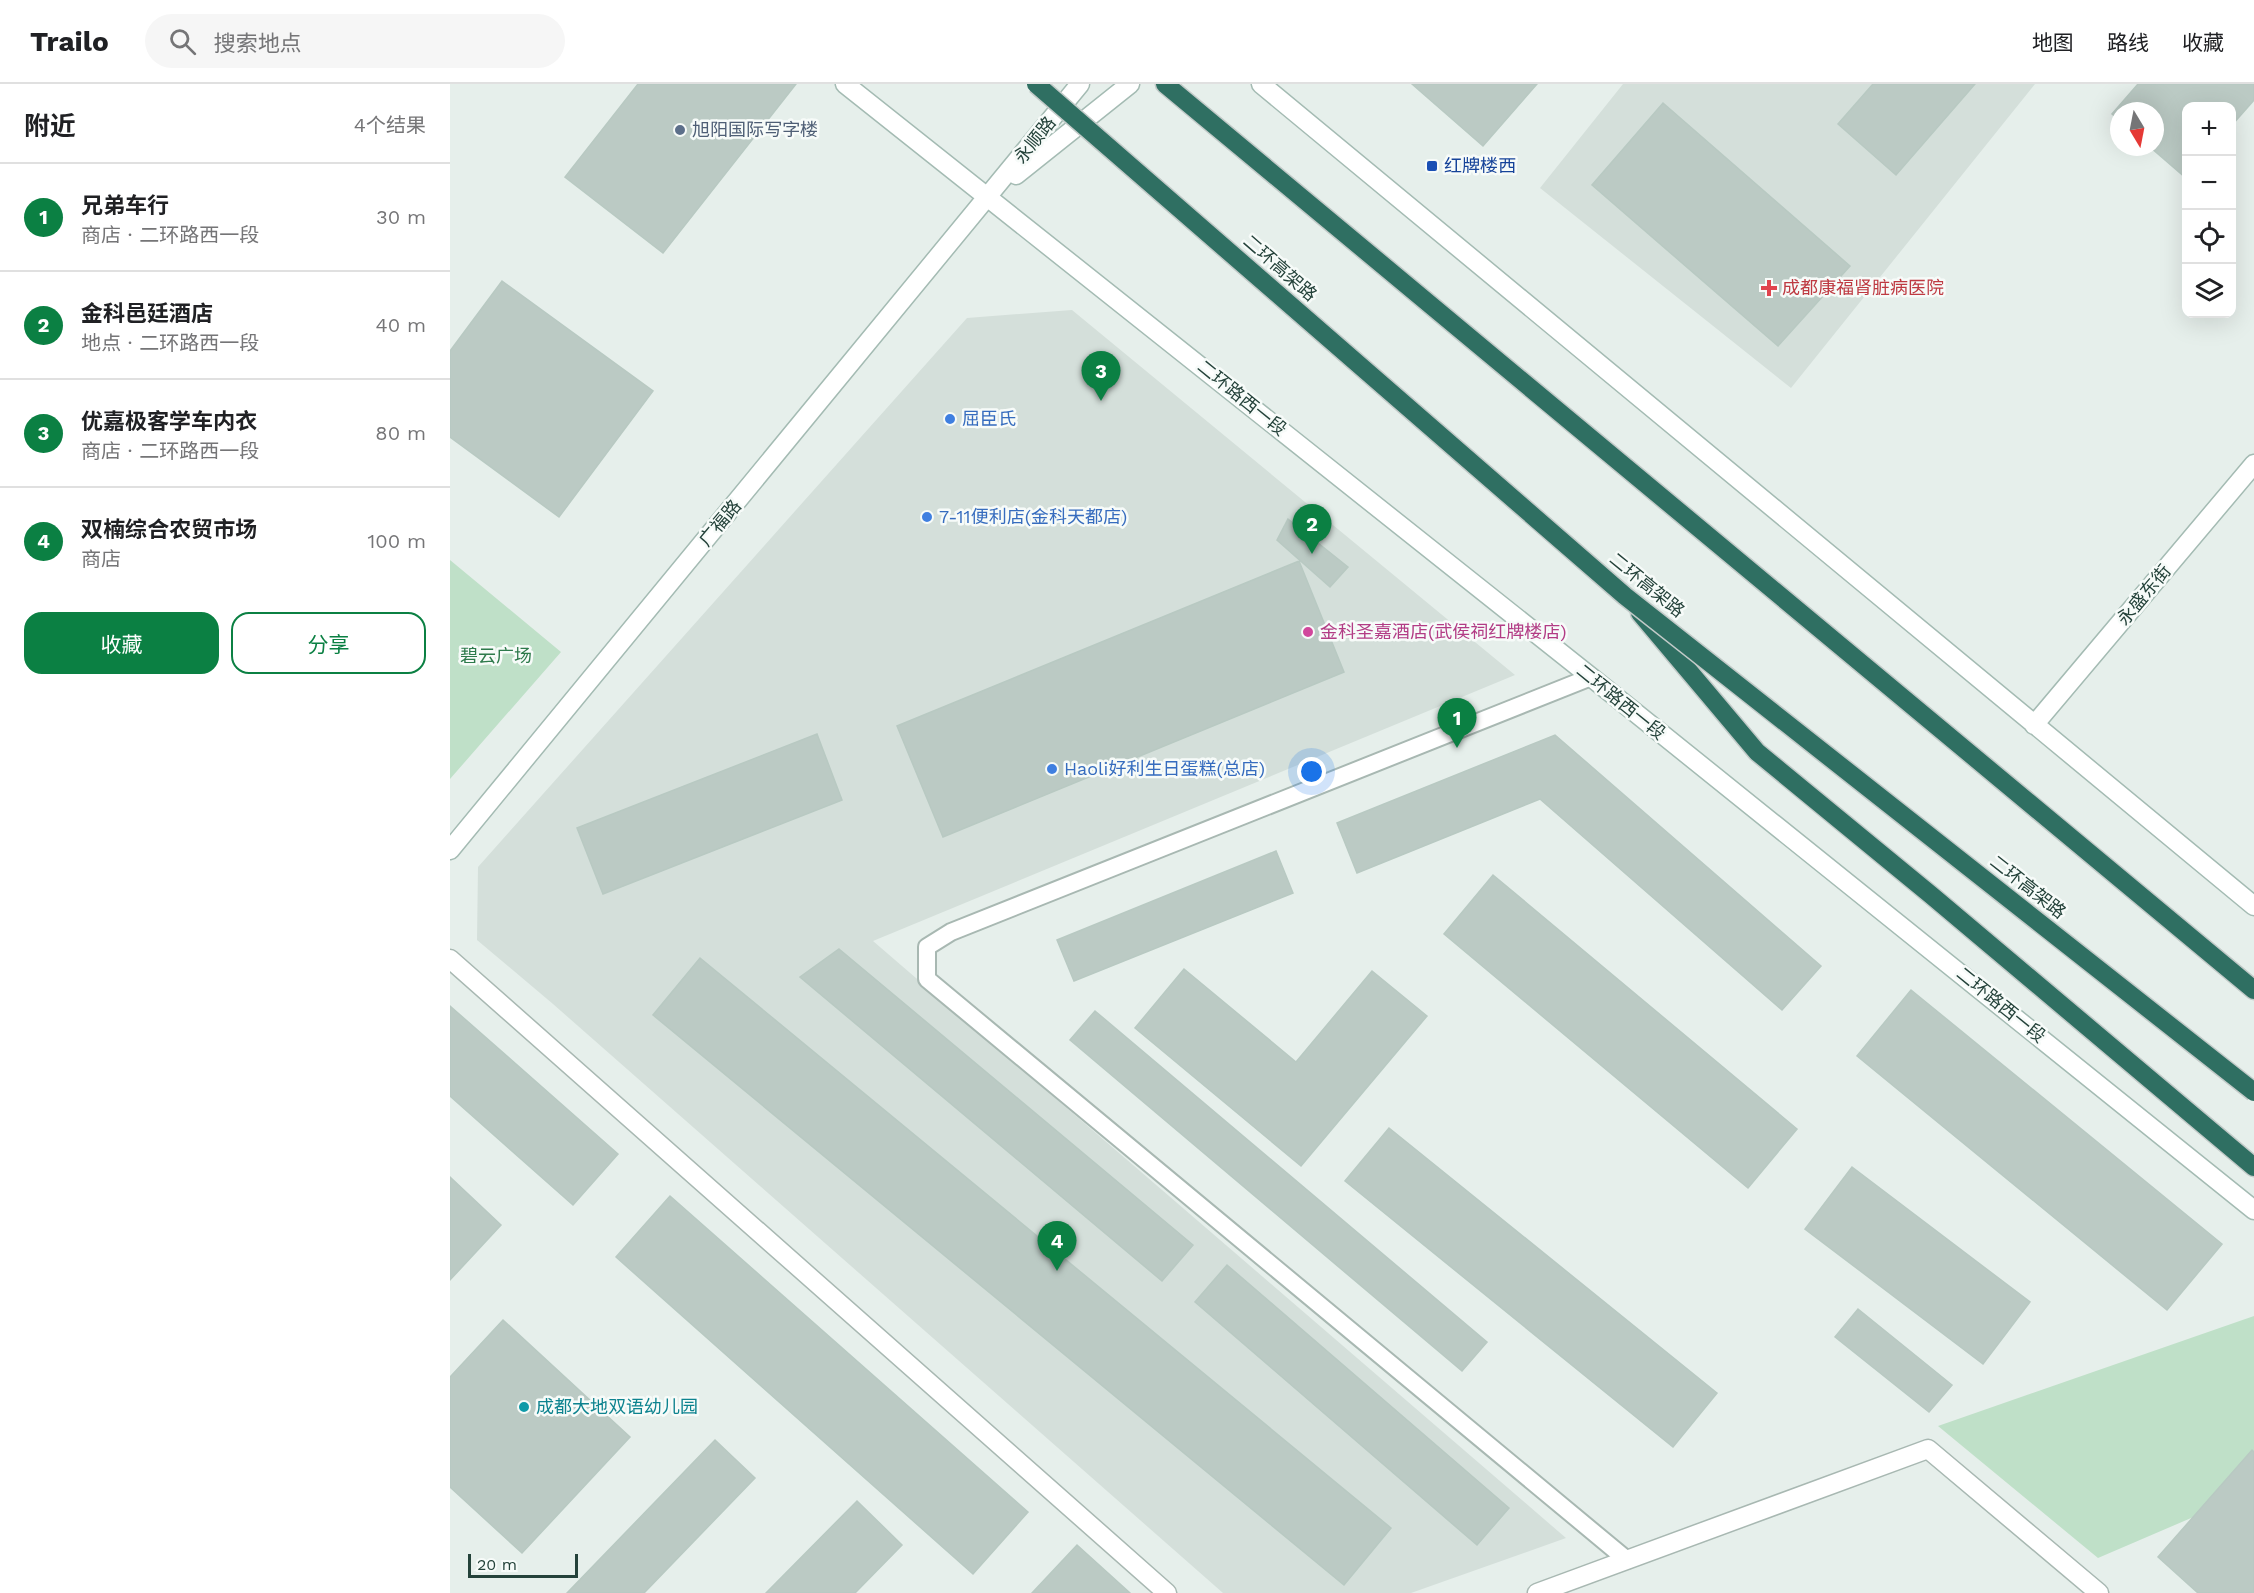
<!DOCTYPE html>
<html lang="zh">
<head>
<meta charset="utf-8">
<style>
  body { margin:0; font-family:"Work Sans","Noto Sans SC",sans-serif; background:#f6f6f6; color:#202124 }
  .controls { position:absolute; right:18px; top:18px; display:grid; overflow:hidden; border-radius:12px; box-shadow:0 6px 24px #0002 }
  .controls button { width:54px; height:54px; display:grid; place-items:center; padding:0; border:0; border-bottom:2px solid #e0e0e0; background:#fff; color:#202124; font:30px sans-serif }
  .compass { position:absolute; left:1660px; top:18px; width:54px; height:54px; border-radius:50%; background:#fff; box-shadow:0 6px 24px #0002; rotate:170deg }
  .scale { position:absolute; left:18px; bottom:15px; width:110px; box-sizing:border-box; padding-left:6px; border:3px solid #24423a; border-top:0; font-size:16px; line-height:21px; white-space:nowrap; color:#24423a; -webkit-text-stroke:4px #f7fbf9; paint-order:stroke }
  .you { position:absolute; left:862px; top:688px; width:21px; height:21px; margin:-15px; border:4px solid #fff; border-radius:50%; background:#1a73e8; box-shadow:0 0 0 9px #1a73e833 }
  .badge { display:grid; place-items:center; width:39px; height:39px; border-radius:50%; background:#0b8043; color:#fff; font-size:20px; font-weight:700 }
  .pin { position:absolute; translate:-50% -50px; filter:drop-shadow(0 2px 3px #0008) }
  .pin::after { content:''; position:absolute; top:32px; width:21px; height:18px; background:inherit; clip-path:polygon(0 0,100% 0,50% 100%) }
  .list { margin:0; padding:0; list-style:none }
  h2 { display:flex; justify-content:space-between; align-items:center; height:78px; margin:0; padding:0 24px; font-size:26px }
  h2 small { font-size:20px; font-weight:400; color:#757577 }
  .list li { display:grid; grid-template-columns:39px 1fr auto; gap:18px; align-items:center; box-sizing:border-box; height:108px; padding:0 24px; border-top:2px solid #e0e0e0 }
  .list b { display:block; font-size:22px; white-space:nowrap }
  .list p { margin:0; font-size:20px; white-space:nowrap; color:#757577 }
  .list em { font-size:20px; font-style:normal; color:#757577 }
  .actions { display:flex; gap:12px; padding:18px 24px }
  .actions a { flex:1; padding:14px 0; border:2px solid #0b8043; border-radius:18px; text-align:center; font-size:21px; color:#0b8043 }
  .actions .main { background:#0b8043; color:#fff }
  .icon { flex:none; width:33px; height:33px; fill:none; stroke:currentColor; stroke-width:2; stroke-linecap:round; stroke-linejoin:round }
  .map { position:relative; flex:none; width:1804px; height:1509px; overflow:hidden }
  header { display:flex; align-items:center; gap:36px; box-sizing:border-box; height:84px; padding:0 30px; background:#fff; border-bottom:2px solid #e0e0e0 }
  header strong { font-size:28px }
  nav { display:flex; gap:33px; margin-inline-start:auto; font-size:21px }
  .search { width:420px; height:54px; background:#f6f6f6; display:flex; align-items:center; gap:15px; box-sizing:border-box; padding:0 21px; border-radius:33px; color:#757577; font-size:22px }
  main { display:flex }
  aside { flex:1; background:#fff }
  .map>svg:first-child { display:block }
  .built { fill:#d4dfda }
  .green { fill:#bfe0c8 }
  .building { fill:#bbcac4; stroke:#b8c9c2; stroke-width:1.5 }
  .lines { fill:none; stroke-linecap:round; stroke-linejoin:round }
  .lane-casing { stroke:#a8b8b2; stroke-width:20 }
  .street-casing { stroke:#a8b8b2; stroke-width:21 }
  .secondary-casing { stroke:#a4bbb3; stroke-width:21 }
  .highway-casing { stroke:#c2cac8; stroke-width:21 }
  .lane { stroke:#fff; stroke-width:16 }
  .street { stroke:#fff; stroke-width:18 }
  .secondary { stroke:#fff; stroke-width:18 }
  .highway { stroke:#2f6f62; stroke-width:18 }
  .highway-bridge-casing { stroke:#c2cac8; stroke-width:21; stroke-linecap:butt }
  .highway-bridge { stroke:#2f6f62; stroke-width:18 }
  .service-dot { fill:#5c6f8a; stroke:#f7fbf9; stroke-width:2 }
  .transit-dot { fill:#1a4fb4; stroke:#f7fbf9; stroke-width:2 }
  .health-dot { fill:#e0444e; stroke:#f7fbf9; stroke-width:2 }
  .shop-dot { fill:#3f7fe0; stroke:#f7fbf9; stroke-width:2 }
  .hotel-dot { fill:#d1479c; stroke:#f7fbf9; stroke-width:2 }
  .culture-dot { fill:#0f9aa8; stroke:#f7fbf9; stroke-width:2 }
  .labels { text-anchor:middle; stroke-width:5; stroke-linejoin:round; paint-order:stroke }
  .service-label { font-size:18px; fill:#4e5e75; stroke:#f7fbf9; text-anchor:start }
  .street-label { font-size:18px; fill:#24423a; stroke:#f7fbf9 }
  .transit-label { font-size:18px; fill:#164399; stroke:#f7fbf9; text-anchor:start }
  .health-label { font-size:18px; fill:#be3a42; stroke:#f7fbf9; text-anchor:start }
  .shop-label { font-size:18px; fill:#366cbe; stroke:#f7fbf9; text-anchor:start }
  .hotel-label { font-size:18px; fill:#b23c85; stroke:#f7fbf9; text-anchor:start }
  .park-label { font-size:18px; fill:#2d7a4b; stroke:#f7fbf9 }
  .culture-label { font-size:18px; fill:#0d838f; stroke:#f7fbf9; text-anchor:start }
</style>
</head>
<body>
<header>
<strong>Trailo</strong>
<div class="search"><svg class="icon" aria-label="search" viewBox="0 0 24 24"><circle cx="10" cy="10" r="6"/><path d="M15 15l6 6"/></svg>搜索地点</div>
<nav><a>地图</a><a>路线</a><a>收藏</a></nav>
</header>
<main>
<aside>
<h2>附近<small>4个结果</small></h2>
<ul class="list">
<li><span class="badge">1</span><div><b>兄弟车行</b><p>商店 · 二环路西一段</p></div><em>30 m</em></li>
<li><span class="badge">2</span><div><b>金科邑廷酒店</b><p>地点 · 二环路西一段</p></div><em>40 m</em></li>
<li><span class="badge">3</span><div><b>优嘉极客学车内衣</b><p>商店 · 二环路西一段</p></div><em>80 m</em></li>
<li><span class="badge">4</span><div><b>双楠综合农贸市场</b><p>商店</p></div><em>100 m</em></li>
</ul>
<div class="actions"><a class="main">收藏</a><a>分享</a></div>
</aside>
<div class="map">
<svg width="1804" height="1509" viewBox="0 0 1804 1509">
  <rect width="100%" height="100%" fill="#e6efeb"/>
  <path class="built" d="M 1173,0 L 1585,0 L 1341,304 L 1090,104 Z
    M 622,226 L 1065,591 L 423,857 L 1116,1454 L 961,1509 L 773,1509 L 103,920 L 27,856 L 28,783 L 517,234 Z"/>
  <path class="green" d="M 0,476 L 111,568 L 0,695 Z
    M 1804,1232 L 1804,1407 L 1648,1474 L 1488,1342 Z"/>
  <path class="building" d="M 188,0 L 346,0 L 213,169 L 115,93 Z
    M 962,0 L 1087,0 L 1033,62 Z
    M 1423,0 L 1525,0 L 1446,91 L 1388,40 Z
    M 1688,0 L 1804,0 L 1804,16 L 1782,41 L 1782,22 L 1736,22 L 1736,94 L 1700,63 L 1705,63 L 1705,27 L 1669,27 L 1669,36 L 1662,30 Z
    M 1213,19 L 1400,182 L 1328,262 L 1142,101 Z
    M 52,197 L 203,307 L 109,433 L 0,353 L 0,267 Z
    M 838,435 L 898,483 L 880,503 L 827,456 Z
    M 849,477 L 894,588 L 493,753 L 447,642 Z
    M 367,650 L 392,716 L 153,810 L 127,744 Z
    M 1105,651 L 1371,882 L 1332,926 L 1090,715 L 907,789 L 887,739 Z
    M 826,767 L 843,809 L 624,897 L 607,856 Z
    M 1043,791 L 1347,1045 L 1298,1104 L 994,850 Z
    M 389,865 L 743,1161 L 712,1197 L 350,893 Z
    M 250,874 L 941,1444 L 894,1501 L 203,931 Z
    M 734,885 L 846,978 L 922,887 L 977,932 L 851,1082 L 685,944 Z
    M 1461,906 L 1772,1160 L 1717,1226 L 1407,972 Z
    M 0,922 L 168,1070 L 123,1121 L 0,1012 Z
    M 645,927 L 1037,1258 L 1012,1287 L 620,956 Z
    M 939,1044 L 1267,1309 L 1223,1363 L 895,1097 Z
    M 1402,1083 L 1580,1218 L 1533,1280 L 1355,1145 Z
    M 0,1093 L 51,1141 L 0,1196 Z
    M 220,1112 L 578,1428 L 523,1490 L 166,1173 Z
    M 777,1181 L 1059,1424 L 1027,1461 L 745,1218 Z
    M 1408,1225 L 1502,1301 L 1479,1328 L 1385,1253 Z
    M 53,1236 L 180,1353 L 72,1469 L 0,1403 L 0,1293 Z
    M 265,1356 L 305,1394 L 194,1509 L 117,1509 Z
    M 1802,1366 L 1804,1368 L 1804,1509 L 1748,1509 L 1708,1473 Z
    M 407,1417 L 452,1461 L 405,1509 L 316,1509 Z
    M 627,1461 L 680,1509 L 582,1509 Z"/>
  <g class="lines">
    <g class="lane-casing">
      <path id="lane" d="M 1141,593 L 501,848 L 477,863 L 477,895 L 1177,1476"/>
    </g>
    <g class="street-casing">
      <path id="street" d="M 0,875 L 717,1509
        M 1087,1509 L 1478,1365 L 1649,1509"/>
    </g>
    <g class="secondary-casing">
      <path id="secondary" d="M 395,0 L 1141,593 L 1804,1126
        M 811,0 L 1804,822
        M 566,91 L 680,0
        M 1584,641 L 1804,380
        M 0,766 L 630,0"/>
    </g>
    <g class="highway-casing">
      <path id="highway" d="M 715,0 L 1804,906
        M 1190,529 L 1307,668 L 1481,811 L 1804,1083"/>
    </g>
    <use href="#lane" class="lane"/>
    <use href="#street" class="street"/>
    <use href="#secondary" class="secondary"/>
    <use href="#highway" class="highway"/>
    <g class="highway-bridge-casing">
      <path id="highway-bridge" d="M 586,0 L 1175,512 L 1804,1008"/>
    </g>
    <use href="#highway-bridge" class="highway-bridge"/>
  </g>
  <circle class="service-dot" cx="230" cy="46" r="6"/>
  <rect class="transit-dot" x="976" y="76" width="12" height="12" rx="3"/>
  <path class="health-dot" d="M1316 195h6v6h6v6h-6v6h-6v-6h-6v-6h6z"/>
  <g class="shop-dot">
    <circle cx="500" cy="335" r="6"/>
    <circle cx="477" cy="433" r="6"/>
    <circle cx="602" cy="685" r="6"/>
  </g>
  <circle class="hotel-dot" cx="858" cy="548" r="6"/>
  <circle class="culture-dot" cx="74" cy="1323" r="6"/>
  <g class="labels">
    <g class="service-label">
      <text x="242" y="52">旭阳国际写字楼</text>
    </g>
    <g class="street-label">
      <text transform="translate(585 56) rotate(-51)" y="6">永顺路</text>
      <text transform="translate(830 184) rotate(41)" y="6">二环高架路</text>
      <text transform="translate(792 314) rotate(39)" y="6">二环路西一段</text>
      <text transform="translate(270 439) rotate(-50)" y="6">广福路</text>
      <text transform="translate(1197 501) rotate(39)" y="6">二环高架路</text>
      <text transform="translate(1694 511) rotate(-50)" y="6">永盛东街</text>
      <text transform="translate(1171 618) rotate(39)" y="6">二环路西一段</text>
      <text transform="translate(1578 803) rotate(38)" y="6">二环高架路</text>
      <text transform="translate(1551 921) rotate(39)" y="6">二环路西一段</text>
    </g>
    <g class="transit-label">
      <text x="994" y="88">红牌楼西</text>
    </g>
    <g class="health-label">
      <text x="1332" y="210">成都康福肾脏病医院</text>
    </g>
    <g class="shop-label">
      <text x="512" y="341">屈臣氏</text>
      <text x="489" y="439">7-11便利店(金科天都店)</text>
      <text x="614" y="691">Haoli好利生日蛋糕(总店)</text>
    </g>
    <g class="hotel-label">
      <text x="870" y="554">金科圣嘉酒店(武侯祠红牌楼店)</text>
    </g>
    <g class="park-label">
      <text x="46" y="578">碧云广场</text>
    </g>
    <g class="culture-label">
      <text x="86" y="1329">成都大地双语幼儿园</text>
    </g>
  </g>
</svg>
<div class="controls">
<button>+</button>
<button>−</button>
<button><svg class="icon" aria-label="locate" viewBox="0 0 24 24"><circle cx="12" cy="12" r="6"/><path d="M12 2v4M12 18v4M2 12h4M18 12h4"/></svg></button>
<button><svg class="icon" aria-label="layers" viewBox="0 0 24 24"><path d="M12 4l9 5-9 5-9-5zM3 14l9 5 9-5"/></svg></button>
</div>
<svg class="compass" viewBox="-18 -18 36 36"><path d="M0-13l5 13h-10z" fill="#e53935"/><path d="M0 13l5-13h-10z" fill="#757577"/></svg>
<div class="scale">20 m</div>
<div class="you"></div>
<div class="pin badge" style="left:1007px;top:664px">1</div>
<div class="pin badge" style="left:862px;top:470px">2</div>
<div class="pin badge" style="left:651px;top:317px">3</div>
<div class="pin badge" style="left:607px;top:1187px">4</div>
</div>
</main>
</body>
</html>
